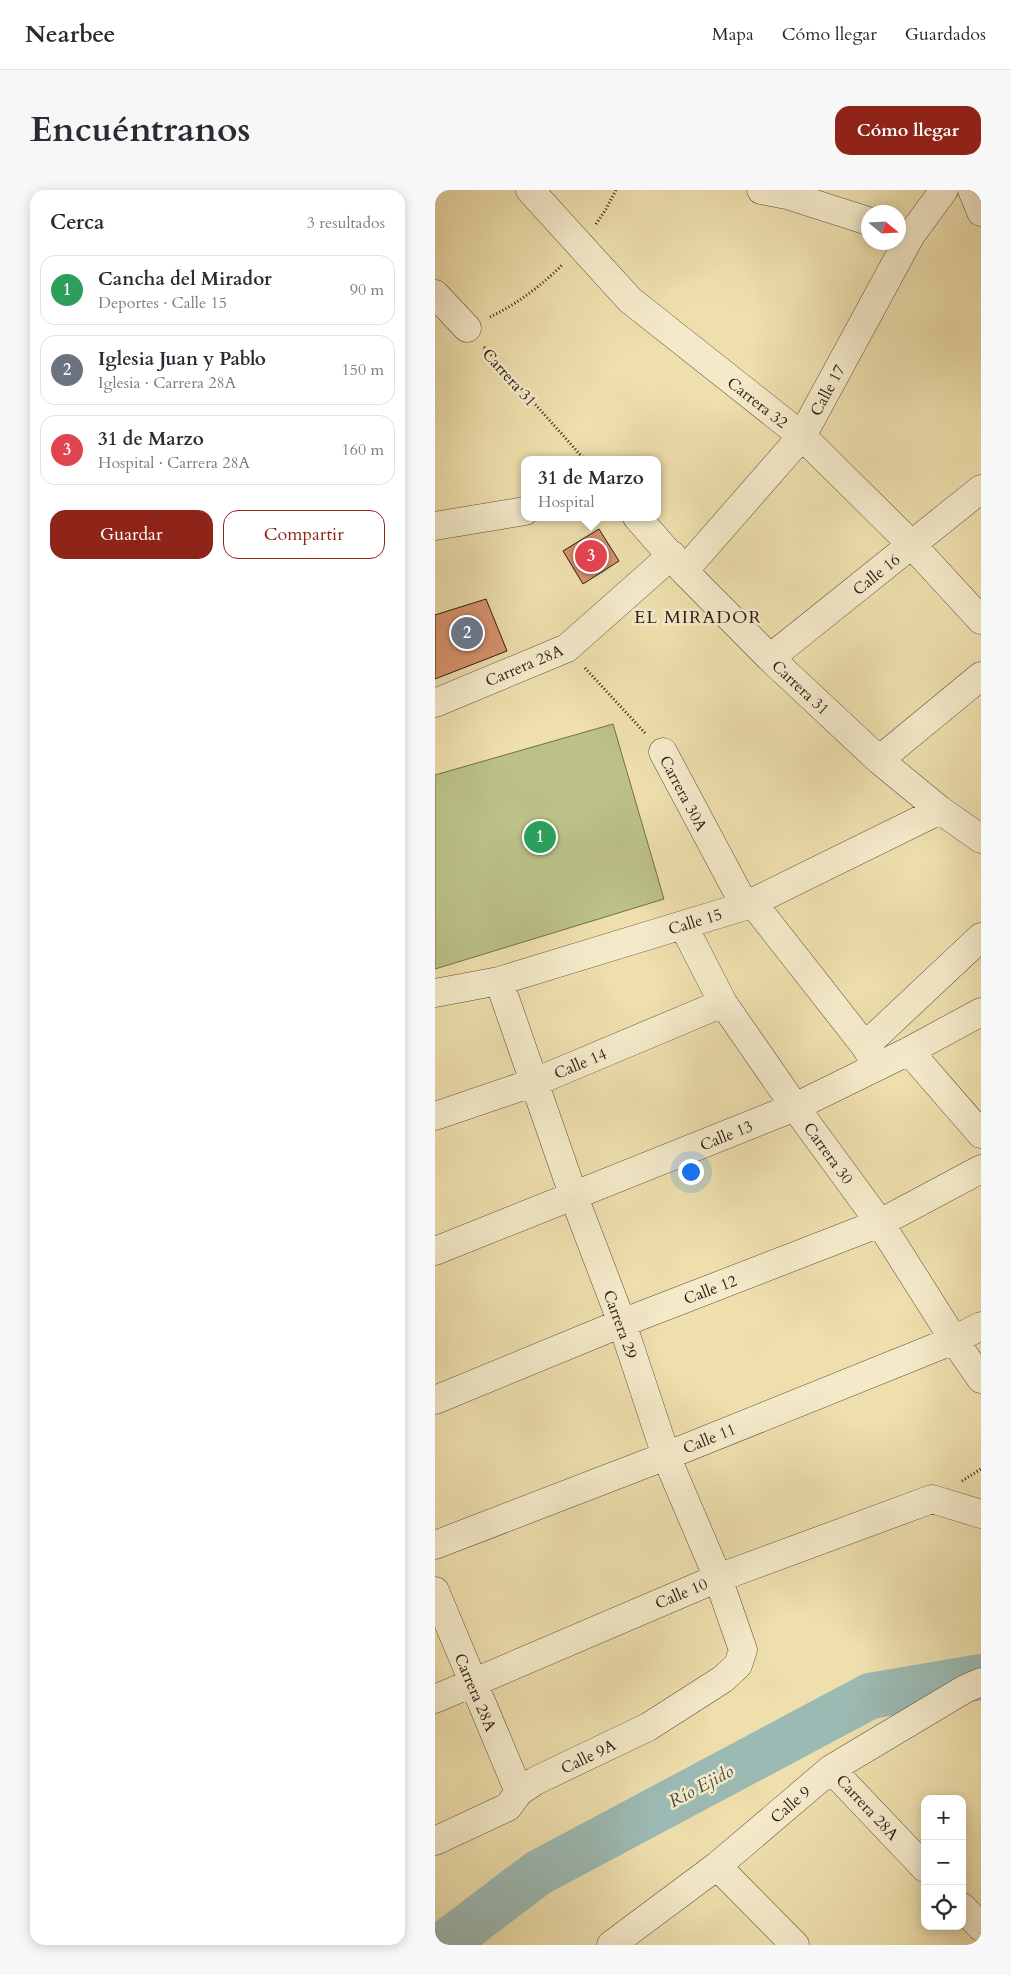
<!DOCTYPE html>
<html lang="es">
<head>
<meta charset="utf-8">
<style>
  body { margin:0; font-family:Cardo,serif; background:#f7f7f7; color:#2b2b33 }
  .controls { position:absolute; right:15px; bottom:15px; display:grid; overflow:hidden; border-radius:10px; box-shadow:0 2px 12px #0003 }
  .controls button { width:45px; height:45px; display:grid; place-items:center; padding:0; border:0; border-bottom:1px solid #e1e1e2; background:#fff; color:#2b2b33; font:25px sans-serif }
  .compass { position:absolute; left:426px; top:15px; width:45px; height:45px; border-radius:50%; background:#fff; box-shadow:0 2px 12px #0003; rotate:108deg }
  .you { position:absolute; left:255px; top:981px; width:18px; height:18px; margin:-12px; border:4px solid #fff; border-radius:50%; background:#1a73e8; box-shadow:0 0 0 8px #1a73e833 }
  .badge { display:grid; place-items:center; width:32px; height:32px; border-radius:50%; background:#8f2418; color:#fff; font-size:16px; font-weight:700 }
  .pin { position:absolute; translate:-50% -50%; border:2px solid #fff; box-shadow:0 1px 5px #0006 }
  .popup { position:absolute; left:86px; top:266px; width:140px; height:65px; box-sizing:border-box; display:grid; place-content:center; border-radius:10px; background:#fff; filter:drop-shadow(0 1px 4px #0005); font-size:16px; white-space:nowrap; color:#7c7c81 }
  .popup b { font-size:19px; color:#2b2b33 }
  .popup::after { content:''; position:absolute; left:50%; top:100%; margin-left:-10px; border:10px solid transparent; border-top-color:#fff }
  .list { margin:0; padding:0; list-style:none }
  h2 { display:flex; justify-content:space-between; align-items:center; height:65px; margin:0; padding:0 20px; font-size:21px }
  h2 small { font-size:16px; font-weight:400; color:#7c7c81 }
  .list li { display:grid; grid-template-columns:32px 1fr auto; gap:15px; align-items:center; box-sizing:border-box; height:70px; margin:0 10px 10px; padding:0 10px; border:1px solid #e1e1e2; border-radius:15px }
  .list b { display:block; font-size:19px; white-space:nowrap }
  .list p { margin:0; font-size:16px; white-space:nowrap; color:#7c7c81 }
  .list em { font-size:16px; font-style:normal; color:#7c7c81 }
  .actions { display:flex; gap:10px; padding:15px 20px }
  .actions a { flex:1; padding:11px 0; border:1px solid #8f2418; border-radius:15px; text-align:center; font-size:18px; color:#8f2418 }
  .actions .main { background:#8f2418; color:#fff }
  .icon { flex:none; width:28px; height:28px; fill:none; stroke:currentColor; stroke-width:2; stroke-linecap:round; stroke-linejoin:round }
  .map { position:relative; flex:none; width:546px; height:1755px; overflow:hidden; border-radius:15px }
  header { display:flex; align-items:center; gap:30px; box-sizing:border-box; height:70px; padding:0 25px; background:#fff; border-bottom:1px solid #e1e1e2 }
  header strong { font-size:24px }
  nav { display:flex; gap:28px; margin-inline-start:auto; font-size:18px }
  .intro { display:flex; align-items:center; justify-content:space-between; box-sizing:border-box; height:120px; padding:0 30px }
  h1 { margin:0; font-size:35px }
  .button { padding:12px 22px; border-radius:15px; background:#8f2418; color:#fff; font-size:18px; font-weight:700 }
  main { display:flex; gap:30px; padding:0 30px }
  aside { flex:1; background:#fff; border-radius:15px; box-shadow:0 2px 12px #0003 }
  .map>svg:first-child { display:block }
  .green { fill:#bbc188; stroke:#736e4e }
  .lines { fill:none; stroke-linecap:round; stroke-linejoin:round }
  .river { stroke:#9cbab4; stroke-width:46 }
  .building { fill:#d7936d; stroke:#2b1c15 }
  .minor-casing { stroke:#5c4d3b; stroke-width:29 }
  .path { stroke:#2b1c15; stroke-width:3; stroke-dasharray:1 2.5; stroke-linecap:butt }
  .minor { stroke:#f4eaca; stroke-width:28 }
  .labels { text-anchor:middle; stroke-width:5; stroke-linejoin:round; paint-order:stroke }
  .street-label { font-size:16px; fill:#2b1c15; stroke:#f4eaca }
  .neighbourhood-label { font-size:18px; letter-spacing:1px; fill:#2b1c15; stroke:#f4eaca }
  .water-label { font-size:18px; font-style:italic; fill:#4d4b45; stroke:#f4eaca }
</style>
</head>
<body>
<header>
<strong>Nearbee</strong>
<nav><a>Mapa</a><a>Cómo llegar</a><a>Guardados</a></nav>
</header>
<div class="intro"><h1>Encuéntranos</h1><a class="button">Cómo llegar</a></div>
<main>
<aside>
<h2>Cerca<small>3 resultados</small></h2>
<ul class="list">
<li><span class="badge" style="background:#2e9e5b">1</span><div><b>Cancha del Mirador</b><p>Deportes · Calle 15</p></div><em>90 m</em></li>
<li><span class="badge" style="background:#6b7280">2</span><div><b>Iglesia Juan y Pablo</b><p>Iglesia · Carrera 28A</p></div><em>150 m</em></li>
<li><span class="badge" style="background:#e0444e">3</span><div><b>31 de Marzo</b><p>Hospital · Carrera 28A</p></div><em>160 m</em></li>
</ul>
<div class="actions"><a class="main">Guardar</a><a>Compartir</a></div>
</aside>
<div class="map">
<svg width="546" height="1755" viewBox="0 0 546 1755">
  <rect width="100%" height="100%" fill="#eedfad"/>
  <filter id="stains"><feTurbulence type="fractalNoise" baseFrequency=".004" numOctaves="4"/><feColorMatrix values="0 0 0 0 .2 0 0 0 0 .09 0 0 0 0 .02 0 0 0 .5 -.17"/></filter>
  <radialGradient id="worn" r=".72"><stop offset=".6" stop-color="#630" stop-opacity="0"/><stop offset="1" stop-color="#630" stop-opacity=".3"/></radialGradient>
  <path class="green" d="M 178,534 L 229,709 L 0,779 L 0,585 Z"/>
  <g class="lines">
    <path class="river" d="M 8,1755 L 103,1683 L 435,1506 L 546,1487"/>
  </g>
  <path class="building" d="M 164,339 L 184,371 L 148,394 L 128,361 Z
    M 51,409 L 72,461 L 0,489 L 0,425 Z"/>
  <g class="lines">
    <g class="minor-casing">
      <path id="minor" d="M 95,0 L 195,110 L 367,246 L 477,355 L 546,430
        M 326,0 L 352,5 L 433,31
        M 537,0 L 546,22
        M 0,104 L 32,138
        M 202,327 L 249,381 L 335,468 L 444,570 L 505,620 L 546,649
        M 0,336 L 90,321
        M 249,381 L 367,246 L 476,45 L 509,0
        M 335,468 L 546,299
        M 0,513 L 132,458 L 237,365
        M 228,562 L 310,716
        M 444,570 L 546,486
        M 317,712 L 430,856 L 442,876
        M 248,735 L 288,813 L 360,917 L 445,1033 L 519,1150 L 546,1189
        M 0,803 L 64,791 L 310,716 L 505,620
        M 430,856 L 546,747
        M 474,861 L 546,944
        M 0,926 L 100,892 L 288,813
        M 0,1061 L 360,917 L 474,861 L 546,822
        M 0,1210 L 187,1133 L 445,1033 L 546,979
        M 0,1355 L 231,1266 L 519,1150 L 546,1136
        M 0,1401 L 84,1602
        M 0,1509 L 283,1388 L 497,1309 L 546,1324
        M 396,1579 L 490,1678
        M 0,1651 L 73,1617 L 84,1602 L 100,1591 L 213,1537 L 288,1489 L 303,1475 L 308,1460 L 283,1388 L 231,1266 L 187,1133 L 139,1007 L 64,791
        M 282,1676 L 360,1755
        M 527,1717 L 546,1737
        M 176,1755 L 282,1676 L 396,1579 L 530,1499 L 546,1492"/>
    </g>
    <path class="path" d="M 161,34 L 171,19 L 181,0
      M 55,127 C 82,114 106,96 127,75
      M 49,157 L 150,270
      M 150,478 L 210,543
      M 527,1291 L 546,1279"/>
    <use href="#minor" class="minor"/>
  </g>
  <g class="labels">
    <g class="street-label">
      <text transform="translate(75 187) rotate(48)" y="6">Carrera 31</text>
      <text transform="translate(392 200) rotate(-62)" y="6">Calle 17</text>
      <text transform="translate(323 212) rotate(38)" y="6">Carrera 32</text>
      <text transform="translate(441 384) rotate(-39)" y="6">Calle 16</text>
      <text transform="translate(89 475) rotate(-23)" y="6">Carrera 28A</text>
      <text transform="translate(366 497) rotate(43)" y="6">Carrera 31</text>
      <text transform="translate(249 603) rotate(62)" y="6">Carrera 30A</text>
      <text transform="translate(260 731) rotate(-17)" y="6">Calle 15</text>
      <text transform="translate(145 873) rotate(-23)" y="6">Calle 14</text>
      <text transform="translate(291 945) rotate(-22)" y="6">Calle 13</text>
      <text transform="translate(394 963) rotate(54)" y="6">Carrera 30</text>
      <text transform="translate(275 1099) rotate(-21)" y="6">Calle 12</text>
      <text transform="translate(186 1134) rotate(70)" y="6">Carrera 29</text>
      <text transform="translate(274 1248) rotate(-22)" y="6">Calle 11</text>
      <text transform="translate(246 1403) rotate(-23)" y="6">Calle 10</text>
      <text transform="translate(41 1502) rotate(67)" y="6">Carrera 28A</text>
      <text transform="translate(153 1566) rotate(-26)" y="6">Calle 9A</text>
      <text transform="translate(355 1614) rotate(-41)" y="6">Calle 9</text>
      <text transform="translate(433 1617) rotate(47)" y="6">Carrera 28A</text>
    </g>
    <g class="neighbourhood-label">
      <text x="263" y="433">EL MIRADOR</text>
    </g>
    <g class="water-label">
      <text transform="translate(266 1596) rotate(-28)" y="6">Río Ejido</text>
    </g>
  </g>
  <rect width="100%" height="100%" filter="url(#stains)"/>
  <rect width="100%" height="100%" fill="url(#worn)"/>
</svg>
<div class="controls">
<button>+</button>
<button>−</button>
<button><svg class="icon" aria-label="locate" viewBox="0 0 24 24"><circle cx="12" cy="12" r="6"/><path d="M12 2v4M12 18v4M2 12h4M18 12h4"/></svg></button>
</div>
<svg class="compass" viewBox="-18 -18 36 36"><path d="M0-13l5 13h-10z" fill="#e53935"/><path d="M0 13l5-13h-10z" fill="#7c7c81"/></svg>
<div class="you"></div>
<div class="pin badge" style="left:105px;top:647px;background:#2e9e5b">1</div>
<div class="pin badge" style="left:32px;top:443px;background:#6b7280">2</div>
<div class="pin badge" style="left:156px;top:366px;background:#e0444e">3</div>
<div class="popup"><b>31 de Marzo</b>Hospital</div>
</div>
</main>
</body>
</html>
